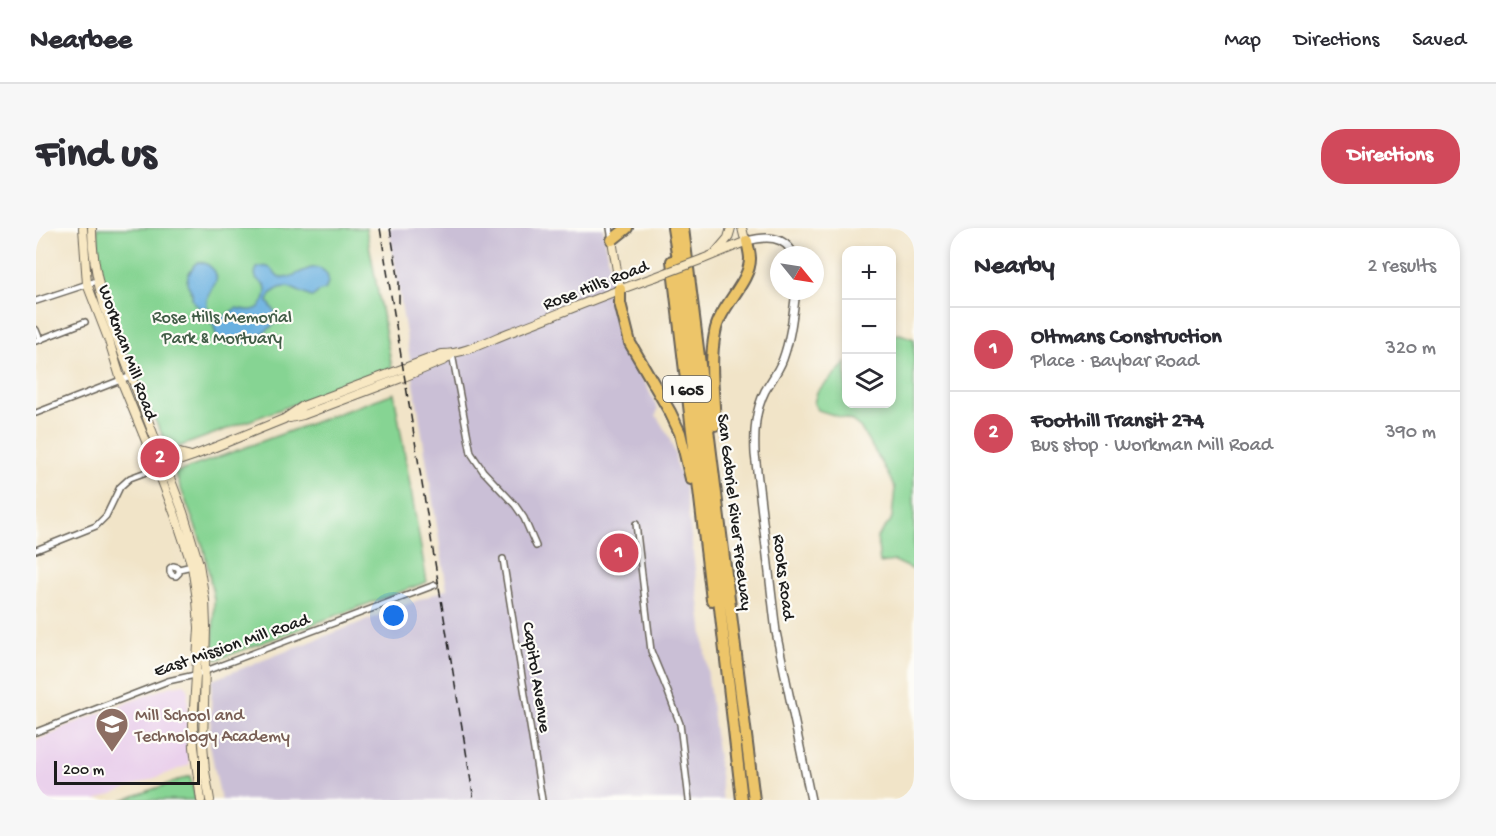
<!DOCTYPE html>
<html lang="en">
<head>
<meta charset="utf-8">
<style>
  body { margin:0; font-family:"Gochi Hand",sans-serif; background:#f7f7f7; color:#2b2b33 }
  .controls { position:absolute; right:18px; top:18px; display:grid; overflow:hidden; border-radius:12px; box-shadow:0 3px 9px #0003 }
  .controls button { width:54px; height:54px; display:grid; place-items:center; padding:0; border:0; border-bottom:2px solid #e1e1e2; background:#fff; color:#2b2b33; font:30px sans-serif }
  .compass { position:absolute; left:734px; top:18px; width:54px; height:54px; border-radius:50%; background:#fff; box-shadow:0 3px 9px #0003; rotate:120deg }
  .scale { position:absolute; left:18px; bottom:15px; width:146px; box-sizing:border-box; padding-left:6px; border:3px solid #1c1c1c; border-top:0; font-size:16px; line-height:21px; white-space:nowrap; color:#1c1c1c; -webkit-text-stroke:4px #fdfcf7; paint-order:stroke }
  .you { position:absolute; left:358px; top:388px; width:21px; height:21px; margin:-15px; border:4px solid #fff; border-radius:50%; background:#1a73e8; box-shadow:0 0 0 9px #1a73e833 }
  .badge { display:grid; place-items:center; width:39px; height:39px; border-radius:50%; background:#d1495b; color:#fff; font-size:20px; font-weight:700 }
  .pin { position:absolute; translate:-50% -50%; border:3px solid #fff; box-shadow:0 2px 6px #0006 }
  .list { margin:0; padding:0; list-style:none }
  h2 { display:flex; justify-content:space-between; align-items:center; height:78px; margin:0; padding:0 24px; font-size:26px }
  h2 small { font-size:20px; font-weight:400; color:#7c7c81 }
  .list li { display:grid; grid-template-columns:39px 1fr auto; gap:18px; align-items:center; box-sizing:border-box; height:84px; padding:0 24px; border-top:2px solid #e1e1e2 }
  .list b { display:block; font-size:22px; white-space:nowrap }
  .list p { margin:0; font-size:20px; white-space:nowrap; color:#7c7c81 }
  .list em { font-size:20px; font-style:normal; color:#7c7c81 }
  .icon { flex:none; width:33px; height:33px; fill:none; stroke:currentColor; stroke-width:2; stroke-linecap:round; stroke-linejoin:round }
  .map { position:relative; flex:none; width:878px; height:572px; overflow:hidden; border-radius:24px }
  header { display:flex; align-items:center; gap:36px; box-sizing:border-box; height:84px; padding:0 30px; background:#fff; border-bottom:2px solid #e1e1e2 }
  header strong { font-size:28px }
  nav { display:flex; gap:33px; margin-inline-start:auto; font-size:21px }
  .intro { display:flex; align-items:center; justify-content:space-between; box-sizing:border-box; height:144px; padding:0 36px }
  h1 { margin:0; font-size:42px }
  .button { padding:15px 27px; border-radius:24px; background:#d1495b; color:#fff; font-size:21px; font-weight:700 }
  main { display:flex; gap:36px; padding:0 36px }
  aside { flex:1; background:#fff; border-radius:24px; box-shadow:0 3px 9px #0003 }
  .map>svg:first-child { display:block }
  .built { fill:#ead1ec }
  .industrial { fill:#cabfd6 }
  .green { fill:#86d493; stroke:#517858; stroke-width:1.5 }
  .water { fill:#69b0e0; stroke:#42667e; stroke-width:1.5 }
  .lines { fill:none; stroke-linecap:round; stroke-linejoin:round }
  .minor-casing { stroke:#676258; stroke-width:8 }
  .tertiary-casing { stroke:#676258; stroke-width:10 }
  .secondary-casing { stroke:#676258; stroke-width:10 }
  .motorway-casing { stroke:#676258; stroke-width:14 }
  .minor { stroke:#fff; stroke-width:5 }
  .tertiary { stroke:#fff; stroke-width:7 }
  .secondary { stroke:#f8e8c3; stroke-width:8 }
  .motorway { stroke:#edc569; stroke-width:10 }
  .rail { stroke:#1c1c1c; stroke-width:1.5; stroke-dasharray:9 4.5; stroke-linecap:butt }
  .secondary-bridge-casing { stroke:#676258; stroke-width:10; stroke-linecap:butt }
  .secondary-bridge { stroke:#f8e8c3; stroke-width:8 }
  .labels { text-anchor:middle; stroke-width:4.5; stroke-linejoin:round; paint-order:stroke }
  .shield { fill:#fdfcf7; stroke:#605f5e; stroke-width:1.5 }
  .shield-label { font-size:16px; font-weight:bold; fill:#1c1c1c }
  .street-label { font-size:18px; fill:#1c1c1c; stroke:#fdfcf7 }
  .park-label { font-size:18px; fill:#415c46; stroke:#fdfcf7 }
  .education-label { font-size:18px; fill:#785e54; stroke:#fdfcf7; text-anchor:start }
</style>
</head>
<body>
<header>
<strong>Nearbee</strong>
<nav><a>Map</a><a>Directions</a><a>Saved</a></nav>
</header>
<div class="intro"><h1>Find us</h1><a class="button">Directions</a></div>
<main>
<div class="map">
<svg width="878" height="572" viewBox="0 0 878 572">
  <rect width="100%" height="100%" fill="#fdfcf7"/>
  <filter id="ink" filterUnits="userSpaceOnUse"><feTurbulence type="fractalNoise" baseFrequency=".0167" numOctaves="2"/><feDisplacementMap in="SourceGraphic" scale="12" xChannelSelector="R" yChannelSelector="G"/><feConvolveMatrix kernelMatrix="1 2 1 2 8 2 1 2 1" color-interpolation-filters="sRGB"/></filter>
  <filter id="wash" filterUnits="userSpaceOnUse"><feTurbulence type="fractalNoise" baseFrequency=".008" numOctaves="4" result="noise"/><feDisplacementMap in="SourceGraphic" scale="24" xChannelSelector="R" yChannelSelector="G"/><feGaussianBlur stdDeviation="1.35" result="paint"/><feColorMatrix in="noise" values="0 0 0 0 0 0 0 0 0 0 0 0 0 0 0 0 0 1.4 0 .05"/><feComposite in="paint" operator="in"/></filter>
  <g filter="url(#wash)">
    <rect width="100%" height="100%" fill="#f1e4c8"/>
    <path class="built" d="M 148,456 L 152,460 L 152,464 L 151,509 L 153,537 L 60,572 L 0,572 L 0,512 L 19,505 L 28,499 L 132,459 Z"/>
    <path class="industrial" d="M 353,0 L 567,0 L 582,86 L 598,133 L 622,181 L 620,187 L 633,209 L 639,226 L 641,241 L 647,248 L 648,251 L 687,572 L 185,572 L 174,518 L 176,452 L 411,361 Z"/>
    <path class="green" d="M 61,0 L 330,0 L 356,140 L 134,222 L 109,172 L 71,69 L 63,34 Z
      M 864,106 L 878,111 L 878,342 L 859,333 L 844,335 L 841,309 L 854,294 L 856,289 L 859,260 L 846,235 L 824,199 L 816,193 L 782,182 L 778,175 L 781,164 L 810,135 L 810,176 L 856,176 L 856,107 Z
      M 358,165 L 391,354 L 180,432 L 177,422 L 178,371 L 168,321 L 139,245 Z
      M 154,548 L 160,572 L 87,572 Z"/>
    <path class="water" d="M 162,34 C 171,34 183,43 180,53 C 179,57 176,59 175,62 C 168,75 169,83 183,91 L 186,90 L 200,80 C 205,81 211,83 216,82 C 227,81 232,66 229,57 C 222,53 216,49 221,40 C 239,33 237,51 249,50 C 261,49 277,32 289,44 C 294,49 292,57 289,62 L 284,63 L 276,69 C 263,66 253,53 240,62 C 235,65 233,68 232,74 L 242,88 L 240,94 L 234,100 L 213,115 L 207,115 L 201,112 L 191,117 L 182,113 L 177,96 L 167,83 L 159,76 L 156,71 L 156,65 L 151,55 L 152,47 L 158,37 Z"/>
  </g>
  <g filter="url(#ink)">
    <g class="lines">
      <g class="minor-casing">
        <path id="minor" d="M 574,0 L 576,12
          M 0,73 L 61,53
          M 0,102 L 4,112
          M 0,113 L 49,94
          M 416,126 L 435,225 L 447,243 L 479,277 L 488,290 L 500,318
          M 0,185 L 95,148
          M 600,296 L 615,423 L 632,464 L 644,496 L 653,572
          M 0,322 L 60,298 L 70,288 L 84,259 L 94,250 L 121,240
          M 467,331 L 506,572
          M 143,341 L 141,339 L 137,338 L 134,340 L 134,344 L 136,347 L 140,348 L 143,345 L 143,341 L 156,338
          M 0,504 L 132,453 L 159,447 L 399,357"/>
      </g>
      <g class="tertiary-casing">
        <path id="tertiary" d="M 711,13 C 730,8 748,7 758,27
          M 760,63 C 757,86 755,109 747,131 C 743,142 735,153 729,163 C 719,183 718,204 719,226 L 740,404 L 775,572"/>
      </g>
      <g class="secondary-casing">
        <path id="secondary" d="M 47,0 L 51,56 L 73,113 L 85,152 L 121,240 L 139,287 L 156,338 L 161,372 L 163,400 L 157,496 L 158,519 L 165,572
          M 56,0 C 56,27 61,52 68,77 L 147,284 L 163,336 L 169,372 L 170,399 L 167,515 L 169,543 L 174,572
          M 706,0 L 708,8 L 711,13
          M 576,12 L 584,61
          M 680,24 L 692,10 L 695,0
          M 667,31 L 711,13
          M 254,190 L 267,187 L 368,149 L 409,132 L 416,126
          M 120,213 C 132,223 140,224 155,228
          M 125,239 L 157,228 L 248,191 L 267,178 L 406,126 C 429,126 451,113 472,105 C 521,87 569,66 619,49"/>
      </g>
      <g class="motorway-casing">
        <path id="motorway" d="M 637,0 L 650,82 L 706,572
          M 647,0 L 718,572
          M 576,12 L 591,0
          M 636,33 L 676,372
          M 584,61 L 584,75 L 594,115 L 634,184 L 644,205 L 655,251
          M 679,197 C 678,167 673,135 679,105 C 683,79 714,55 714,31 C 714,25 712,19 711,13"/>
      </g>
      <use href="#minor" class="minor"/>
      <use href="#tertiary" class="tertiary"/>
      <use href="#secondary" class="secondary"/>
      <use href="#motorway" class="motorway"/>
      <path class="rail" d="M 344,0 L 438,572
        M 354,0 L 363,54 L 363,77"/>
      <g class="secondary-bridge-casing">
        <path id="secondary-bridge" d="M 619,49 L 667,31"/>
      </g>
      <use href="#secondary-bridge" class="secondary-bridge"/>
    </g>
  </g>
  <defs>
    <g id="school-pin" transform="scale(1.725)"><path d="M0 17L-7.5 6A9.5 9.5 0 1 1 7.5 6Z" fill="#8d6e63" stroke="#fdfcf7"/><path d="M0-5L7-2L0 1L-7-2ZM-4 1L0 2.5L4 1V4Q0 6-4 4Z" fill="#fff"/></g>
  </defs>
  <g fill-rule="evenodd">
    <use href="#school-pin" x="76" y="496"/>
  </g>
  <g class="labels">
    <rect class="shield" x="627" y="148" width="48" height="26" rx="4.5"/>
    <g class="shield-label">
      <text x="651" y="167">I 605</text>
    </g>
    <g class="street-label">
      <text transform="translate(559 56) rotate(-21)" y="6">Rose Hills Road</text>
      <text transform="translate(93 124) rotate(70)" y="6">Workman Mill Road</text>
      <text transform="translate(700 284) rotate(83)" y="6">San Gabriel River Freeway</text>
      <text transform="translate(749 349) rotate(83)" y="6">Rooks Road</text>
      <text transform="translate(195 416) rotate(-19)" y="6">East Mission Mill Road</text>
      <text transform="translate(502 449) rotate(81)" y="6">Capitol Avenue</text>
    </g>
    <g class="park-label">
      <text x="186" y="94">Rose Hills Memorial<tspan x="186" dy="21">Park &amp; Mortuary</tspan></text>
    </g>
    <g class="education-label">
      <text x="99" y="492">Mill School and<tspan x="99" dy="21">Technology Academy</tspan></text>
    </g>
  </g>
</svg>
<div class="controls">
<button>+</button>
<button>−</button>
<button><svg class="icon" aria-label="layers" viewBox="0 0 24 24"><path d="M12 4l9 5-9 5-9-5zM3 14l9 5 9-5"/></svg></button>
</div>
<svg class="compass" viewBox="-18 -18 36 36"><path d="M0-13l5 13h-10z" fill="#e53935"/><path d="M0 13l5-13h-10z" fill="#7c7c81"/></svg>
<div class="scale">200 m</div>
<div class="you"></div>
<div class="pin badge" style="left:583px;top:325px">1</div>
<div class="pin badge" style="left:124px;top:230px">2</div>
</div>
<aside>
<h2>Nearby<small>2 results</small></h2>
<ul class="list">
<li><span class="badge">1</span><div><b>Oltmans Construction</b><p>Place · Baybar Road</p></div><em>320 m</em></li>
<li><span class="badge">2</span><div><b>Foothill Transit 274</b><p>Bus stop · Workman Mill Road</p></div><em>390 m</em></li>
</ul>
</aside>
</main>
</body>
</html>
